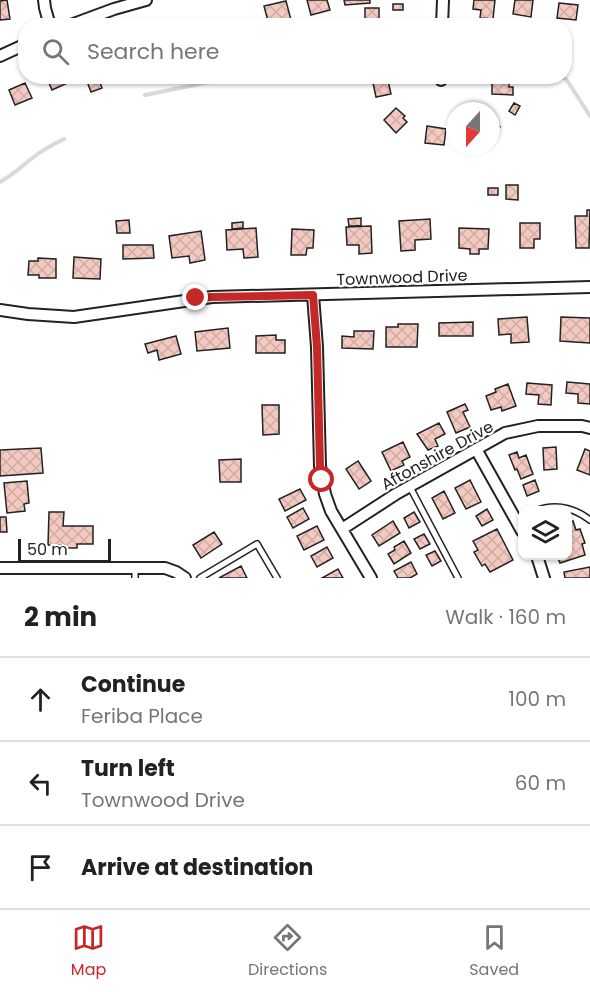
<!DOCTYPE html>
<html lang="en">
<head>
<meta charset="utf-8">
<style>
  body { margin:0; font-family:Poppins,sans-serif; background:#f2f2f2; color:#222 }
  .controls { position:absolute; right:18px; bottom:18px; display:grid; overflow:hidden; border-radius:12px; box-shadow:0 2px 4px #0004 }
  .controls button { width:54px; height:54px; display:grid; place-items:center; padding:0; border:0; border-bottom:2px solid #e0e0e0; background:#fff; color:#222; font:30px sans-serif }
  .compass { position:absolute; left:446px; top:102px; width:54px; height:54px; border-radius:50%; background:#fff; box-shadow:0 2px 4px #0004; rotate:201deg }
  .scale { position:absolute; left:18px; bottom:15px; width:93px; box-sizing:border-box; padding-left:6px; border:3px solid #222; border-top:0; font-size:16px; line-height:21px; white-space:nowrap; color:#222; -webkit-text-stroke:4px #fff; paint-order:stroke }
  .stop { position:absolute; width:18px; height:18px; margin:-14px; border:4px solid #c62828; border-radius:50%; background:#fff }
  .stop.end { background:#c62828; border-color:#fff; box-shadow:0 2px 6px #0008 }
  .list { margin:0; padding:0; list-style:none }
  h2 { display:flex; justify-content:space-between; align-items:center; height:78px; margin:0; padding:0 24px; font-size:26px }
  h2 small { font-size:20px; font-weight:400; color:#767676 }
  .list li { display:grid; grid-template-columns:39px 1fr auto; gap:18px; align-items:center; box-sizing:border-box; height:84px; padding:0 24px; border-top:2px solid #e0e0e0 }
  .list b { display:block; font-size:22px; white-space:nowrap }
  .list p { margin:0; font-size:20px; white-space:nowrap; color:#767676 }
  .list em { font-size:20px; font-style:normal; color:#767676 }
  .icon { flex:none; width:33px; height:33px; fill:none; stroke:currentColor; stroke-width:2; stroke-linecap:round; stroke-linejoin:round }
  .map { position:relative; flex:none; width:590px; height:578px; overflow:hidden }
  .search { position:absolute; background:#fff; box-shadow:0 2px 4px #0004; left:18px; right:18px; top:18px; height:66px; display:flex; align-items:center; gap:15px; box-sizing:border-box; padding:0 21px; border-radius:24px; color:#767676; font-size:22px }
  .sheet { height:330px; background:#fff }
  nav { display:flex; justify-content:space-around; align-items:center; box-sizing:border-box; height:84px; border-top:2px solid #e0e0e0; background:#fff; font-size:16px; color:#767676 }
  nav a { display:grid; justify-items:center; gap:3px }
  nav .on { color:#c62828 }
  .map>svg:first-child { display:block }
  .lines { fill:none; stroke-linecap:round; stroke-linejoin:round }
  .stream { stroke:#d9d9d9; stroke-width:4 }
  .building { fill:url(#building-cross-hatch); stroke:#222; stroke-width:1.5 }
  .service-casing { stroke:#222; stroke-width:8 }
  .minor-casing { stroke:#222; stroke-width:14 }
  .service { stroke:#fff; stroke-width:5 }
  .minor { stroke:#fff; stroke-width:10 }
  .route { stroke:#c62828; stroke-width:8 }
  .labels { text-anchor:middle; stroke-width:4.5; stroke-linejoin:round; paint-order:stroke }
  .street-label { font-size:16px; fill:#222; stroke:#fff }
</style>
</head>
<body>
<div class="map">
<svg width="590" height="578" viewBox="0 0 590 578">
  <defs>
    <pattern id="building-cross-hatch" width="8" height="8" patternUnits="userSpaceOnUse" patternTransform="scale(1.5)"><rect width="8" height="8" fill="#f3c9c0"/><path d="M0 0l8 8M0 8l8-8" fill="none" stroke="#d0aca5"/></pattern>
  </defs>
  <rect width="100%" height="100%" fill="#fff"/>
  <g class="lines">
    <path class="stream" d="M 557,76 L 566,79 L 590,116
      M 145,95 L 239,76
      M 0,182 C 13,175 23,165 35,156 C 44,149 54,144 64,139"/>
  </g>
  <path class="building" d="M 7,0 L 10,19 L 0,20 L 0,1 Z
    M 307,0 L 327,0 L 330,10 L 311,15 Z
    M 344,0 L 370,0 L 370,3 L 345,5 Z
    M 474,0 L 495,0 L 493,19 L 480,18 L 481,10 L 473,9 Z
    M 515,0 L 533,0 L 531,17 L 513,14 Z
    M 286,1 L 291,20 L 269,25 L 264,6 Z
    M 559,3 L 578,5 L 576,20 L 557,18 Z
    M 393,4 L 403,4 L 403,10 L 393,10 Z
    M 365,8 L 379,8 L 379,22 L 365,22 Z
    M 242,19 L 243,26 L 223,26 L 222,23 Z
    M 46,76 L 67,76 L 70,82 L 52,90 Z
    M 85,76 L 99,76 L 98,77 L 102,88 L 91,92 Z
    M 380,76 L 387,76 L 391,94 L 376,97 L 372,78 Z
    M 492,76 L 509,76 L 509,87 L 513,87 L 513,95 L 492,94 Z
    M 25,83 L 32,98 L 15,105 L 9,90 Z
    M 514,103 L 520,106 L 515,115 L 509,111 Z
    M 396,108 L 405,116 L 403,118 L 407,122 L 396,133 L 384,120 Z
    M 491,116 L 500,127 L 491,134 Z
    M 427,126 L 446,129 L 444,145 L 425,143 Z
    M 506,185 L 518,185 L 518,200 L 506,199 Z
    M 488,188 L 498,188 L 498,195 L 488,195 Z
    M 587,210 L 590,210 L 589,248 L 576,248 L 575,216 L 587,216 Z
    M 361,218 L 361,226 L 349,226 L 348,219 Z
    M 430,219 L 431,239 L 415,240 L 415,250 L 401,251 L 399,221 Z
    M 129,220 L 130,233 L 117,233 L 116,221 Z
    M 243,222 L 243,228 L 232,229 L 232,223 Z
    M 520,223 L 540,223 L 540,239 L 534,239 L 534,248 L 520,248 Z
    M 371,226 L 372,253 L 359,254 L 359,245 L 347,245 L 346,227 Z
    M 256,228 L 258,257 L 244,258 L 243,249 L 227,250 L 226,230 Z
    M 459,228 L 489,229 L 488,249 L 479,249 L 479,254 L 470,254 L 470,249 L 459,248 Z
    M 292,229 L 314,230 L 313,248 L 307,248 L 306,255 L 291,255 Z
    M 201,231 L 205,260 L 190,263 L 189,256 L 172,258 L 169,236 Z
    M 123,245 L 153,245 L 154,258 L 123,259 Z
    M 74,257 L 101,259 L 100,279 L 73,278 Z
    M 38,258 L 56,259 L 56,278 L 39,278 L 39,275 L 28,275 L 29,261 L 38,261 Z
    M 527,317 L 529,342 L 511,343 L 511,334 L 499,335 L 498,319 Z
    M 561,317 L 590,318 L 590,343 L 560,341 Z
    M 473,322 L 473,336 L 439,336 L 439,323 Z
    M 398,324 L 418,324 L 417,347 L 386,347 L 386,327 L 398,327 Z
    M 228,328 L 230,348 L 197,351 L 195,332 Z
    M 354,331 L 374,331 L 373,349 L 342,348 L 342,336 L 354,337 Z
    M 276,335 L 276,340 L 285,340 L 285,353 L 256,353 L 256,336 Z
    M 176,336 L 181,354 L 159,360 L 157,350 L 148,353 L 145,344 Z
    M 567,382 L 590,384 L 590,404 L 578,403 L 578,394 L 566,393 Z
    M 527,383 L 552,385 L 551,405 L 538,404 L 539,395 L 526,394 Z
    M 508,384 L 516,406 L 502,411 L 501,407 L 491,410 L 486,396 L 496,392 L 495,389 Z
    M 465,404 L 468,410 L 463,412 L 470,427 L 456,433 L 447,412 Z
    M 262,405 L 279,405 L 279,434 L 263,435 Z
    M 439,423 L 445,434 L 435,439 L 438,446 L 428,450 L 417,434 Z
    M 403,442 L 410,457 L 402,461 L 404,465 L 391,471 L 382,452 Z
    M 556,447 L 557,469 L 544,470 L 543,448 Z
    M 41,448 L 43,473 L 0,476 L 0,450 Z
    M 585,449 L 590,451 L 590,475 L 577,470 Z
    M 517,452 L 519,458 L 526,455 L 533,474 L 521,479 L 517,469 L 515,470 L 509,455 Z
    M 241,459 L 241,482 L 220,482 L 219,460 Z
    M 358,461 L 371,481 L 359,489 L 346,469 Z
    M 470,480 L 481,502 L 466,509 L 455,488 Z
    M 535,480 L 539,491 L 527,496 L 523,485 Z
    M 27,481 L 29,503 L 24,504 L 25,511 L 7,513 L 4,483 Z
    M 300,489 L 306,500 L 285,511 L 279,499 Z
    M 444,491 L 455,513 L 443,519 L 432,498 Z
    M 303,508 L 309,519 L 293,528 L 287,517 Z
    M 487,509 L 493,520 L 482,526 L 476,516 Z
    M 49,512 L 64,512 L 63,526 L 93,526 L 93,544 L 77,544 L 77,548 L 65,548 L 65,545 L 48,545 Z
    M 414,512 L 420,522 L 409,528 L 404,518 Z
    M 0,517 L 6,517 L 7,532 L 0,532 Z
    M 393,521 L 400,533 L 379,546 L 372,535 Z
    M 573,521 L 576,530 L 580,529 L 585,543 L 582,544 L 585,555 L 560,563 L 557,556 L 568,556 L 568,523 Z
    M 317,526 L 324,540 L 304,550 L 297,536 Z
    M 497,529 L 513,560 L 490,572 L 485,564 L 482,566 L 474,552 L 478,550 L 473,541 Z
    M 214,532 L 222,544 L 201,558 L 193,545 Z
    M 424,534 L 430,544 L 420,549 L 414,539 Z
    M 404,541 L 411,553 L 394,564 L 388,554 L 395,550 L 394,547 Z
    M 327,547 L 333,558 L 317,567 L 311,556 Z
    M 435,551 L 441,561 L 432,566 L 426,555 Z
    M 411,562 L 417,574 L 410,578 L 398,578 L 394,571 Z
    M 241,566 L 247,578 L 219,578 Z
    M 590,567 L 590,578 L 565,578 L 564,572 Z
    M 338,569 L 343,578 L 322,578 Z"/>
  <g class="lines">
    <g class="service-casing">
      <path id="service" d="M 410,487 L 458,578
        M 535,511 C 555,503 573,507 590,520
        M 135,578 L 135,568
        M 200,578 L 257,544 L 277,578"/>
    </g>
    <g class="minor-casing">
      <path id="minor" d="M 44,0 L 45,8 L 50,26
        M 68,26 L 114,9 L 146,0
        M 442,26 L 443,0
        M 0,56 L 26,44
        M 441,80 L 441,76
        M 313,295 L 317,347 L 320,466 L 325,494 L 331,511 L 371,578
        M 0,310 L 28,314 L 74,317 L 212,297 L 590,287
        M 476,449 L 522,531
        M 342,529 L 396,494 L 505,433 L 538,426 L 582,426 L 590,428
        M 537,556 L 544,578
        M 0,568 L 165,568 L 176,572 L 185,578"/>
    </g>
    <use href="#service" class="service"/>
    <use href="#minor" class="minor"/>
  </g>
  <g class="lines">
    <path class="route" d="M 196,298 L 212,297 L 313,295 L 317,347 L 320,466 L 322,480"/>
  </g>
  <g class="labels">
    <g class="street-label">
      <text transform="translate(402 277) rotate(-2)" y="6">Townwood Drive</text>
      <text transform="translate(437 455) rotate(-29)" y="6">Aftonshire Drive</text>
    </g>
  </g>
</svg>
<div class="controls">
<button><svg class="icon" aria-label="layers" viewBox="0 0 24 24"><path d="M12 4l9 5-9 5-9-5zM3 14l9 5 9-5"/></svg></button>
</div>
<svg class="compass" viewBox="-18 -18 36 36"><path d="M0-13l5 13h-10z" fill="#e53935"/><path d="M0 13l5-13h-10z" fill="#767676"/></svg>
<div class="scale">50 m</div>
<div class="stop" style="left:322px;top:480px"></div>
<div class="stop end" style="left:196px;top:298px"></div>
<div class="search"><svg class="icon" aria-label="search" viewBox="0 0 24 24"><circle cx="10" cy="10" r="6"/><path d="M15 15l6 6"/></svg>Search here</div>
</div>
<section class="sheet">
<h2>2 min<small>Walk · 160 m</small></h2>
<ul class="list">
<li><svg class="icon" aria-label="ahead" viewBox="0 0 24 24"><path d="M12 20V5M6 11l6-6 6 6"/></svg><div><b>Continue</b><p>Feriba Place</p></div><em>100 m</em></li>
<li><svg class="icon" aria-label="left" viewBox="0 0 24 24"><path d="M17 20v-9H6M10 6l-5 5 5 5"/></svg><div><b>Turn left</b><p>Townwood Drive</p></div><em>60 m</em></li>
<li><svg class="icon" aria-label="arrive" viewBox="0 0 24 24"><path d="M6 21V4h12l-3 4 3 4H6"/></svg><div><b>Arrive at destination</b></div></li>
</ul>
</section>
<nav>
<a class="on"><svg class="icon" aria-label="map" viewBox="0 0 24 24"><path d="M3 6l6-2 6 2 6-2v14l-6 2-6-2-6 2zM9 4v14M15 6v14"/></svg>Map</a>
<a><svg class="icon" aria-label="directions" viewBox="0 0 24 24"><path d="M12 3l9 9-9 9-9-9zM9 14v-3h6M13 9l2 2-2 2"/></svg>Directions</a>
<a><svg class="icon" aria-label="saved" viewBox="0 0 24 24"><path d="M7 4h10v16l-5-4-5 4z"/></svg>Saved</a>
</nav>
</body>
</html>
